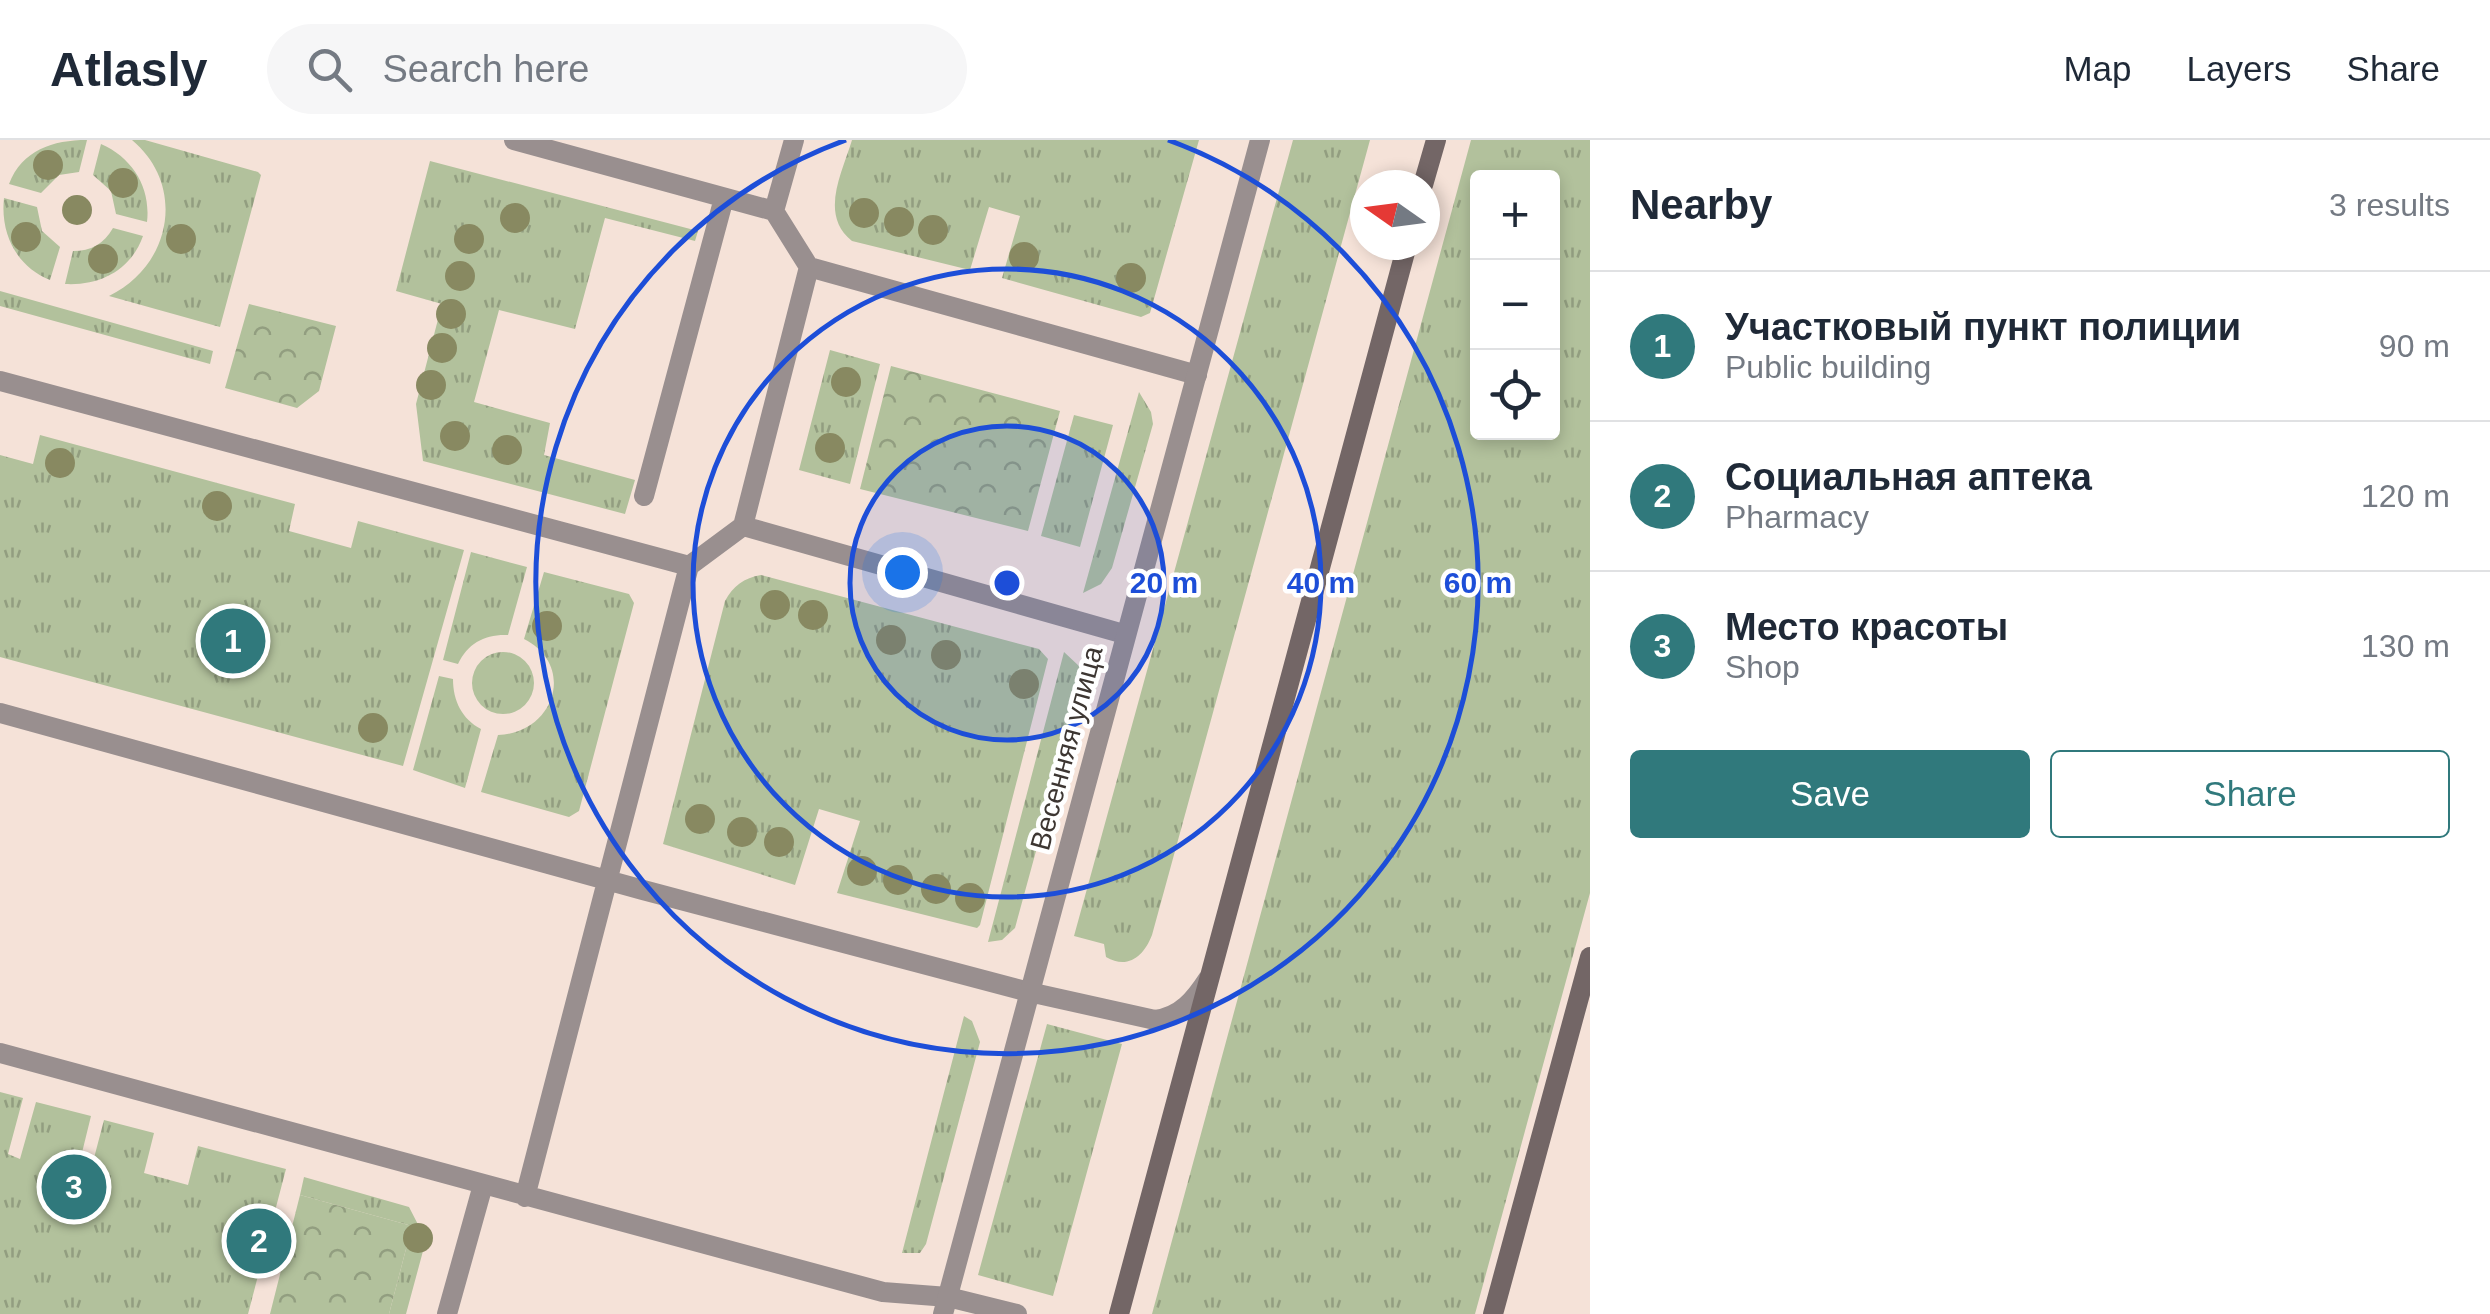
<!DOCTYPE html>
<html lang="en">
<head>
<meta charset="utf-8">
<style>
  body { margin:0; font-family:Helvetica,sans-serif; background:#f6f6f7; color:#1f2937 }
  .controls { position:absolute; right:30px; top:30px; display:grid; overflow:hidden; border-radius:10px; box-shadow:0 5px 15px #0003 }
  .controls button { width:90px; height:90px; display:grid; place-items:center; padding:0; border:0; border-bottom:2px solid #e0e1e3; background:#fff; color:#1f2937; font:50px sans-serif }
  .compass { position:absolute; left:1350px; top:30px; width:90px; height:90px; border-radius:50%; background:#fff; box-shadow:0 5px 15px #0003; rotate:284deg }
  .you { position:absolute; left:902px; top:432px; width:35px; height:35px; margin:-25px; border:8px solid #fff; border-radius:50%; background:#1a73e8; box-shadow:0 0 0 15px #1a73e833 }
  .badge { display:grid; place-items:center; width:65px; height:65px; border-radius:50%; background:#30797c; color:#fff; font-size:32px; font-weight:700 }
  .pin { position:absolute; translate:-50% -50%; border:5px solid #fff; box-shadow:0 2px 10px #0006 }
  .list { margin:0; padding:0; list-style:none }
  h2 { display:flex; justify-content:space-between; align-items:center; height:130px; margin:0; padding:0 40px; font-size:42px }
  h2 small { font-size:32px; font-weight:400; color:#747a83 }
  .list li { display:grid; grid-template-columns:65px 1fr auto; gap:30px; align-items:center; box-sizing:border-box; height:150px; padding:0 40px; border-top:2px solid #e0e1e3 }
  .list b { display:block; font-size:38px; white-space:nowrap }
  .list p { margin:0; font-size:32px; white-space:nowrap; color:#747a83 }
  .list em { font-size:32px; font-style:normal; color:#747a83 }
  .actions { display:flex; gap:20px; padding:30px 40px }
  .actions a { flex:1; padding:22px 0; border:2px solid #30797c; border-radius:10px; text-align:center; font-size:35px; color:#30797c }
  .actions .main { background:#30797c; color:#fff }
  .icon { flex:none; width:55px; height:55px; fill:none; stroke:currentColor; stroke-width:2; stroke-linecap:round; stroke-linejoin:round }
  .map { position:relative; flex:none; width:1590px; height:1174px; overflow:hidden }
  header { display:flex; align-items:center; gap:60px; box-sizing:border-box; height:140px; padding:0 50px; background:#fff; border-bottom:2px solid #e0e1e3 }
  header strong { font-size:48px }
  nav { display:flex; gap:55px; margin-inline-start:auto; font-size:35px }
  .search { width:700px; height:90px; background:#f6f6f7; display:flex; align-items:center; gap:25px; box-sizing:border-box; padding:0 35px; border-radius:55px; color:#747a83; font-size:38px }
  main { display:flex }
  aside { flex:1; background:#fff }
  .map>svg:first-child { display:block }
  .grass { fill:url(#grass-tufts); fill-rule:evenodd }
  .park { fill:url(#park-crowns) }
  .lines { fill:none; stroke-linecap:round; stroke-linejoin:round }
  .lane { stroke:#998f8f; stroke-width:20 }
  .street { stroke:#998f8f; stroke-width:20 }
  .secondary { stroke:#736666; stroke-width:20 }
  .tree { fill:#888961 }
  .ring { fill:none; stroke:#1d4ed8; stroke-width:5 }
  .labels { text-anchor:middle; stroke-width:9; stroke-linejoin:round; paint-order:stroke }
  .street-label { font-size:28px; fill:#3d3632; stroke:#fff }
  .centre { fill:#1d4ed8; stroke:#fff; stroke-width:5 }
  .ring-label { font-size:30px; text-anchor:middle; font-weight:bold; fill:#1d4ed8; stroke:#fff; stroke-width:9; stroke-linejoin:round; paint-order:stroke }
</style>
</head>
<body>
<header>
<strong>Atlasly</strong>
<div class="search"><svg class="icon" aria-label="search" viewBox="0 0 24 24"><circle cx="10" cy="10" r="6"/><path d="M15 15l6 6"/></svg>Search here</div>
<nav><a>Map</a><a>Layers</a><a>Share</a></nav>
</header>
<main>
<div class="map">
<svg width="1590" height="1174" viewBox="0 0 1590 1174">
  <defs>
    <pattern id="grass-tufts" width="24" height="20" patternUnits="userSpaceOnUse" patternTransform="scale(2.5)"><rect width="24" height="20" fill="#b2c19c"/><path d="M3 7l-1-3M5 7V3M7 7l1-3M15 17l-1-3M17 17v-4M19 17l1-3" fill="none" stroke="#929e80"/></pattern>
    <pattern id="park-crowns" width="20" height="18" patternUnits="userSpaceOnUse" patternTransform="scale(2.5)"><rect width="20" height="18" fill="#b2c19c"/><path d="M2 6a3 3 0 1 1 6 0M12 15a3 3 0 1 1 6 0" fill="none" stroke="#929e80"/></pattern>
  </defs>
  <rect width="100%" height="100%" fill="#f5e2d8"/>
  <path class="grass" d="M 87,0 L 79,32 L 59,35 L 41,53 L 9,44 C 22,10 53,0 87,0 Z
    M 132,0 L 145,0 L 258,32 L 261,35 L 220,187 L 109,156 C 171,126 187,46 132,0 Z
    M 852,0 L 1199,0 L 1150,173 L 1141,177 L 1002,138 L 1020,76 L 989,67 L 970,130 L 852,101 C 819,75 842,33 852,0 Z
    M 1293,0 L 1370,0 L 1152,795 C 1144,816 1128,830 1106,817 L 1104,804 L 1074,796 Z
    M 1471,0 L 1590,0 L 1590,753 L 1475,1174 L 1152,1174 ZM 1478,38 L 1552,38 L 1552,292 L 1478,292 Z
    M 101,4 C 133,18 151,48 147,82 L 116,74 L 111,51 L 93,35 Z
    M 430,21 L 698,91 L 695,101 L 605,78 L 575,189 L 499,170 L 474,262 L 550,283 L 544,315 L 635,340 L 625,374 L 423,321 L 416,264 L 442,164 L 396,151 Z
    M 4,58 L 37,67 L 42,91 L 60,107 L 50,140 C 17,127 0,94 4,58 Z
    M 113,88 L 143,96 C 131,130 100,146 65,144 L 73,111 C 91,111 104,104 113,88 Z
    M 0,151 L 213,211 L 210,224 L 0,166 Z
    M 830,210 L 880,224 L 850,344 L 799,330 Z
    M 1139,252 L 1151,272 L 1153,284 L 1112,428 L 1101,444 L 1083,453 Z
    M 1074,275 L 1113,285 L 1080,407 L 1041,396 Z
    M 40,295 L 295,364 L 289,391 L 351,408 L 358,381 L 464,410 L 403,626 L 0,517 L 0,315 L 33,324 Z
    M 471,412 L 527,427 L 508,495 C 485,494 468,503 458,524 L 443,520 Z
    M 544,432 L 629,454 L 634,463 L 579,671 L 569,677 L 481,652 L 498,595 C 554,593 577,526 524,499 Z
    M 761,435 L 1039,509 L 1048,519 L 980,785 L 977,788 L 837,753 L 860,681 L 819,669 L 795,745 L 663,704 L 725,461 C 733,446 744,438 761,435 Z
    M 1064,512 L 1079,526 L 1082,543 L 1015,788 L 1002,800 L 988,802 Z
    M472 543a31 31 0 1 1 62 0a31 31 0 1 1-62 0Z
    M 439,536 L 453,539 C 453,561 462,579 481,589 L 465,648 L 413,630 Z
    M 964,876 L 972,881 L 980,902 L 926,1104 L 920,1113 L 902,1113 Z
    M 1047,884 L 1122,904 L 1053,1156 L 978,1135 Z
    M 0,952 L 23,958 L 8,1014 L 20,1019 L 36,962 L 91,976 L 77,1033 L 89,1037 L 104,980 L 154,993 L 144,1033 L 188,1045 L 198,1006 L 286,1029 L 248,1174 L 0,1174 Z
    M 304,1037 L 409,1067 L 426,1100 L 406,1174 L 389,1174 L 412,1086 L 300,1055 Z"/>
  <path class="park" d="M 249,164 L 336,186 L 319,251 L 297,268 L 225,248 Z
    M 891,226 L 1060,271 L 1028,391 L 860,349 Z
    M 300,1055 L 412,1086 L 389,1174 L 270,1174 Z"/>
  <g class="lines">
    <path class="lane" d="M 514,0 L 774,71
      M 809,127 L 1197,235
      M 0,241 L 689,426
      M 644,356 L 724,58
      M 743,386 L 1124,494
      M 0,573 L 643,750 L 1029,852
      M 0,913 L 857,1145 L 883,1152 L 948,1157
      M 525,1057 L 689,426 L 743,386 L 809,127 L 774,71 L 794,0
      M 447,1174 L 483,1045"/>
    <path class="street" d="M 1029,852 L 1155,880 C 1181,877 1195,859 1208,839
      M 948,1157 L 1017,1174
      M 943,1174 L 1260,0"/>
    <path class="secondary" d="M 1423,45 L 1436,0
      M 1119,1174 L 1407,105
      M 1493,1174 L 1590,817"/>
  </g>
  <g class="tree">
    <circle cx="48" cy="25" r="15"/>
    <circle cx="123" cy="43" r="15"/>
    <circle cx="77" cy="70" r="15"/>
    <circle cx="864" cy="73" r="15"/>
    <circle cx="515" cy="78" r="15"/>
    <circle cx="899" cy="82" r="15"/>
    <circle cx="933" cy="90" r="15"/>
    <circle cx="26" cy="97" r="15"/>
    <circle cx="181" cy="99" r="15"/>
    <circle cx="469" cy="99" r="15"/>
    <circle cx="1024" cy="117" r="15"/>
    <circle cx="103" cy="119" r="15"/>
    <circle cx="460" cy="136" r="15"/>
    <circle cx="1131" cy="138" r="15"/>
    <circle cx="451" cy="174" r="15"/>
    <circle cx="442" cy="208" r="15"/>
    <circle cx="846" cy="242" r="15"/>
    <circle cx="431" cy="245" r="15"/>
    <circle cx="455" cy="296" r="15"/>
    <circle cx="830" cy="308" r="15"/>
    <circle cx="507" cy="310" r="15"/>
    <circle cx="60" cy="323" r="15"/>
    <circle cx="217" cy="366" r="15"/>
    <circle cx="775" cy="465" r="15"/>
    <circle cx="813" cy="475" r="15"/>
    <circle cx="547" cy="486" r="15"/>
    <circle cx="891" cy="500" r="15"/>
    <circle cx="946" cy="515" r="15"/>
    <circle cx="1024" cy="544" r="15"/>
    <circle cx="373" cy="588" r="15"/>
    <circle cx="700" cy="679" r="15"/>
    <circle cx="742" cy="692" r="15"/>
    <circle cx="779" cy="702" r="15"/>
    <circle cx="862" cy="731" r="15"/>
    <circle cx="898" cy="740" r="15"/>
    <circle cx="936" cy="749" r="15"/>
    <circle cx="970" cy="758" r="15"/>
    <circle cx="418" cy="1098" r="15"/>
  </g>
  <circle cx="1007" cy="443" r="157" fill="#1d4ed8" fill-opacity=".12"/>
  <g class="ring">
    <circle cx="1007" cy="443" r="157"/>
    <circle cx="1007" cy="443" r="314"/>
    <path d="M1168 0A471 471 0 1 1 846 0"/>
  </g>
  <g class="labels">
    <g class="street-label">
      <text transform="translate(1066 608) rotate(-75)" y="10">Весенняя улица</text>
    </g>
  </g>
  <circle cx="1007" cy="443" r="15" class="centre"/>
  <g class="ring-label">
    <text x="1164" y="453">20 m</text>
    <text x="1321" y="453">40 m</text>
    <text x="1478" y="453">60 m</text>
  </g>
</svg>
<div class="controls">
<button>+</button>
<button>−</button>
<button><svg class="icon" aria-label="locate" viewBox="0 0 24 24"><circle cx="12" cy="12" r="6"/><path d="M12 2v4M12 18v4M2 12h4M18 12h4"/></svg></button>
</div>
<svg class="compass" viewBox="-18 -18 36 36"><path d="M0-13l5 13h-10z" fill="#e53935"/><path d="M0 13l5-13h-10z" fill="#747a83"/></svg>
<div class="you"></div>
<div class="pin badge" style="left:233px;top:501px">1</div>
<div class="pin badge" style="left:259px;top:1101px">2</div>
<div class="pin badge" style="left:74px;top:1047px">3</div>
</div>
<aside>
<h2>Nearby<small>3 results</small></h2>
<ul class="list">
<li><span class="badge">1</span><div><b>Участковый пункт полиции</b><p>Public building</p></div><em>90 m</em></li>
<li><span class="badge">2</span><div><b>Социальная аптека</b><p>Pharmacy</p></div><em>120 m</em></li>
<li><span class="badge">3</span><div><b>Место красоты</b><p>Shop</p></div><em>130 m</em></li>
</ul>
<div class="actions"><a class="main">Save</a><a>Share</a></div>
</aside>
</main>
</body>
</html>
